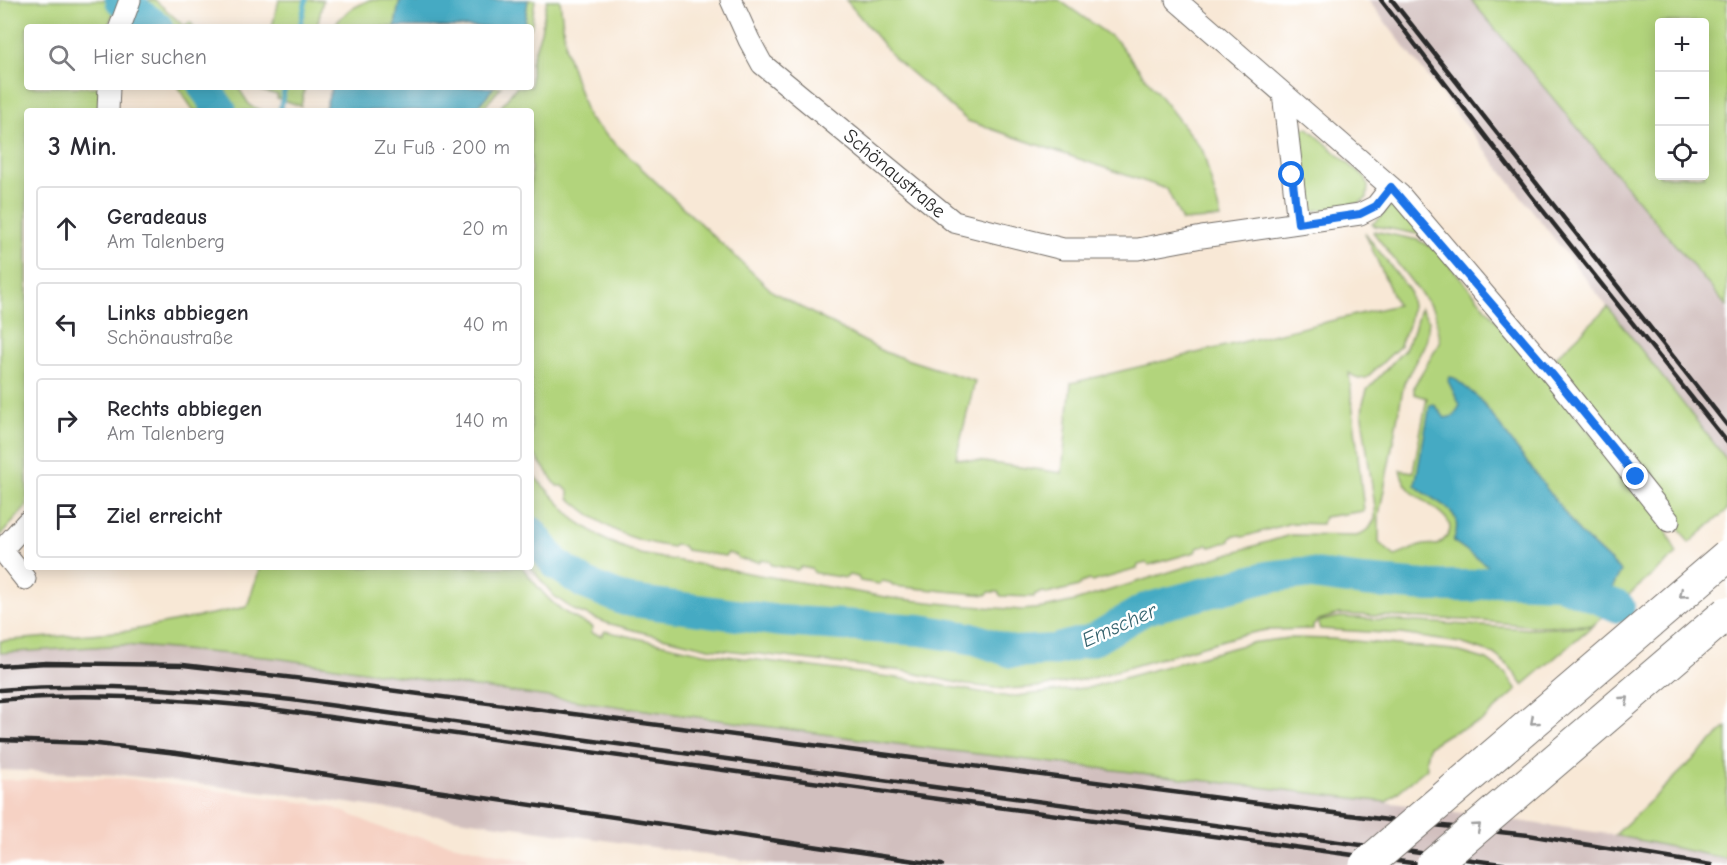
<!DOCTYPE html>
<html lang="de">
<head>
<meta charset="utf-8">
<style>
  body { margin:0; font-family:"Comic Neue",sans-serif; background:#f7f7f7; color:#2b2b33 }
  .controls { position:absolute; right:18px; top:18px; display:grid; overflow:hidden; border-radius:6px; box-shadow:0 3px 15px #0003 }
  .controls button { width:54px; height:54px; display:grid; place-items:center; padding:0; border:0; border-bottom:2px solid #e1e1e2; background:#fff; color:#2b2b33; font:30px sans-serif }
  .stop { position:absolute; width:18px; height:18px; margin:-14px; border:4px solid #1a73e8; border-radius:50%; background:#fff }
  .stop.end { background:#1a73e8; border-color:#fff; box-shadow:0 2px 6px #0008 }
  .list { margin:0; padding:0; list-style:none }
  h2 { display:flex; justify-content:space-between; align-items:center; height:78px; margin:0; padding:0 24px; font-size:26px }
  h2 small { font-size:20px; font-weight:400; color:#7c7c81 }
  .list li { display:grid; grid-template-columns:39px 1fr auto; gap:18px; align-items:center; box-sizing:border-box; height:84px; margin:0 12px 12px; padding:0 12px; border:2px solid #e1e1e2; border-radius:6px }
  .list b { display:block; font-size:22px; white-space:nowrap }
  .list p { margin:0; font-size:20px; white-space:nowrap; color:#7c7c81 }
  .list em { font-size:20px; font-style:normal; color:#7c7c81 }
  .icon { flex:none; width:33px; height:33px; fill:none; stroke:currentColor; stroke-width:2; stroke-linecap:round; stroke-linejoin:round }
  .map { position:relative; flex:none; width:1727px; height:865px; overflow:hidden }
  .search { position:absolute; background:#fff; box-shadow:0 3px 15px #0003; left:24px; top:24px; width:510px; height:66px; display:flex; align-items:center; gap:15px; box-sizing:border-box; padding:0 21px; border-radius:6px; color:#7c7c81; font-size:22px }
  .panel { position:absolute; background:#fff; box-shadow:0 3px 15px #0003; left:24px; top:108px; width:510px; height:462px; border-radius:6px }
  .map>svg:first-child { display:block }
  .built { fill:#f6d2c4 }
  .industrial { fill:#d1bfbe }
  .green { fill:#b2d47c; stroke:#6e8054; stroke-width:1.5; fill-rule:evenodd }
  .water { fill:#44aac3; stroke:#386a77; stroke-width:1.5 }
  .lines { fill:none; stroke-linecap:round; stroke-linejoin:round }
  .stream { stroke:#44aac3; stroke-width:5 }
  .river { stroke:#44aac3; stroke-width:32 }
  .street-casing { stroke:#736d67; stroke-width:23 }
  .street { stroke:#fff; stroke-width:21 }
  .rail { stroke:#2b2b2b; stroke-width:4.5 }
  .highway-bridge-casing { stroke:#736d67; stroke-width:35; stroke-linecap:butt }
  .highway-bridge { stroke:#fff; stroke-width:33 }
  .oneway { stroke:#a0a0a0 }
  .route { stroke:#1a73e8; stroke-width:8 }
  .labels { text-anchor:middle; stroke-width:5; stroke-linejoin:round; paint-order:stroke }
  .street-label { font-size:20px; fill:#2b2b2b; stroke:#fff }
  .water-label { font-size:21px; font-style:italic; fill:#36646f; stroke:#fff }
</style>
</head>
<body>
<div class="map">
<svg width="1727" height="865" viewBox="0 0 1727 865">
  <rect width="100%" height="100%" fill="#fff"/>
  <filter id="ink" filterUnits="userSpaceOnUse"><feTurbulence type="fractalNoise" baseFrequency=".0167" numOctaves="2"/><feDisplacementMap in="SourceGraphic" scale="12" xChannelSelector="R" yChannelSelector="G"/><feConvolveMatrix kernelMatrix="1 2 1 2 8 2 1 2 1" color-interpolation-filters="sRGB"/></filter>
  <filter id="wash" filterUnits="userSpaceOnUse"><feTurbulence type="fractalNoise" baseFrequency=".008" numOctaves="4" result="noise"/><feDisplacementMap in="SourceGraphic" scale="24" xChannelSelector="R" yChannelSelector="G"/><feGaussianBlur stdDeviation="1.35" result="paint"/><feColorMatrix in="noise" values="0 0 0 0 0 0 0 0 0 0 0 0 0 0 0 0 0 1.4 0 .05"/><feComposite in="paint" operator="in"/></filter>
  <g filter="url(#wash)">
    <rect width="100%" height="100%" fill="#f8e8d6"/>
    <path class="built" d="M 122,778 L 330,806 L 387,830 L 529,861 L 530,865 L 0,865 L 0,780 Z"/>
    <path class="industrial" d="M 1368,0 L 1471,0 L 1727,308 L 1727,460 Z
      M 124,645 L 275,658 L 438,682 L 927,748 L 1386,802 L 1615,835 L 1727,859 L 1727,865 L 776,865 L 292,795 L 122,775 L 0,770 L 0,653 Z"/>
    <path class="green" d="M 0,0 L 118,0 L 108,27 L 27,27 L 27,87 L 101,87 L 100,111 L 27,111 L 27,506 L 0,536 Z
      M 141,0 L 155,0 L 184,26 L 190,22 L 194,27 L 132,27 Z
      M 279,0 L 323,0 L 317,27 L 272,27 Z
      M 369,0 L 402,0 L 399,3 L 395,27 L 332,27 L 349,10 Z
      M 528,0 L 535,0 L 531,29 L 531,27 L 524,27 Z
      M 547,0 L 560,0 L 566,51 L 588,118 L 773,292 L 884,352 L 975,381 L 956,458 L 1062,473 L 1071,383 L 1397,305 L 1365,233 L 1409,290 L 1412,306 L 1409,323 L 1399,347 L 1366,378 L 1358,379 L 1349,373 L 1364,511 L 1324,517 L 1322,524 L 1291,523 L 1243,537 L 1240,535 L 1231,537 L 1230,541 L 1211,547 L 1207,544 L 1197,548 L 1195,552 L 1149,565 L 1146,563 L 1138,565 L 1137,569 L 1092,582 L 1089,580 L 1081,583 L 1079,586 L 1047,594 L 1044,592 L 1035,594 L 1034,597 L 1001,596 L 998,592 L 989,592 L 986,595 L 893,586 L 891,583 L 883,581 L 879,584 L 860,581 L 858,577 L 849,575 L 846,578 L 815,573 L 811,569 L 801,567 L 797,570 L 772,565 L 769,561 L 761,560 L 759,562 L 739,559 L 736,555 L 728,553 L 725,556 L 686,550 L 683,546 L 675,545 L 672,547 C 627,540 604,528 569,498 L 569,492 L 563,486 L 557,486 L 531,450 L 531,111 L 498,111 L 516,87 L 531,87 L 531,62 L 541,31 Z
      M 846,0 L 1059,0 L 1117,41 L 1203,151 L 1221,218 L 1182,221 L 1167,189 L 968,121 L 895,59 Z
      M 1471,0 L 1727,0 L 1727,307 ZM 1660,22 L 1704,22 L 1704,176 L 1660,176 Z
      M 178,87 L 238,87 L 250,106 L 263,111 L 194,111 Z
      M 259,87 L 305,87 L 301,106 L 277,98 L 278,95 L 262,91 Z
      M 494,87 L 501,87 L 481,111 L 474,111 Z
      M 1303,128 L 1308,128 L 1366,179 L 1368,186 L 1367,198 L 1357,204 L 1313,211 L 1306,207 L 1296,134 L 1299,129 Z
      M 1392,202 L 1428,236 L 1375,226 L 1372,224 L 1381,217 Z
      M 1374,231 L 1418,240 L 1438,251 L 1658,513 L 1677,554 L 1593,625 L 1532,626 L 1482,621 L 1339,614 L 1319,620 L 1313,626 L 1313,629 L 1266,630 L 1241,635 L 1092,678 L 1041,687 L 1006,689 L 967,685 L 904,671 L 709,648 L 645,633 L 607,623 L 574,610 L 554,596 L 530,567 L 531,473 L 575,520 L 607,541 L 640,554 L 891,598 L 957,605 L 1022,610 L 1044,608 L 1075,601 L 1290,535 L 1357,536 L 1369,529 L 1375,519 L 1375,507 L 1362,416 L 1363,403 L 1367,390 L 1405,349 L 1414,330 L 1420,308 L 1429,321 L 1426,342 L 1404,383 L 1379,516 L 1379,543 L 1395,556 C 1411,551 1420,542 1437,545 C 1473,523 1425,505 1411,491 C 1405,485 1402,478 1400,470 L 1413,472 L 1427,398 L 1414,394 L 1414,386 L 1440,342 L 1435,312 L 1373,232 Z
      M 1608,307 L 1727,460 L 1727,510 L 1689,543 L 1665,507 L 1569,389 L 1575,383 L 1555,358 Z
      M 260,567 L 522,567 C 545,597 557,612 593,627 L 591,633 L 602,636 L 605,631 L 704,653 L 904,679 L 1009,697 L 1091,687 L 1250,643 L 1289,638 L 1332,639 L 1453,650 L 1487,660 L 1506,674 L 1517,690 L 1481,722 L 1448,734 L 1429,746 L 1426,759 L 1427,768 L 1386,802 L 927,748 L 438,682 L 275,658 L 124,645 L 0,653 L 0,641 L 128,631 L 247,607 Z
      M 1340,617 L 1531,629 L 1592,626 L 1523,685 L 1510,667 L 1494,654 L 1460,643 L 1401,634 L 1320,629 L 1318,624 L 1321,621 Z
      M 1727,727 L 1727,859 L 1615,835 Z"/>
    <path class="water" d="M 402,0 L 413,0 L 417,3 L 423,0 L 528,0 L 524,27 L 395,27 L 399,3 Z
      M 332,87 L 494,87 L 474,111 L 324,111 Z
      M 1450,377 L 1454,378 L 1480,399 L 1579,532 L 1621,571 L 1610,592 L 1565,573 L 1510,568 L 1495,571 L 1453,541 C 1468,507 1433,504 1415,485 L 1430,405 L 1434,404 L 1445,418 L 1454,416 L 1460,405 L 1448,381 Z"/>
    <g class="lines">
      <path class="stream" d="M 300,27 L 306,0
        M 280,111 L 285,87"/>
      <path class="river" d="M 121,0 L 157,27
        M 204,87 L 221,111
        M 531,532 L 555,563 L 584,583 L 625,600 L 780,621 L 921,630 L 975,639 L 1012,652 L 1054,650 L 1095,639 L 1145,609 L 1267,577 L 1303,573 L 1363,581 L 1426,586 L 1471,586 L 1497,580 L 1558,582 L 1619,607"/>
    </g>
  </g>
  <g filter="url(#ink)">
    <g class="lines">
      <g class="street-casing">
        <path id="street" d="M 731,0 L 749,40 L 762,64 L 954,222 L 1063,249 L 1138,249 L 1202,237 L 1360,214 L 1376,206 L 1391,187
          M 1176,0 L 1400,195 L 1552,374 L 1669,521
          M 120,27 L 130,0
          M 1283,93 L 1298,223
          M 108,111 L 109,87
          M 2,550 L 25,579
          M 0,552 L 27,522"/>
      </g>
      <use href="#street" class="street"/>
      <path class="rail" d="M 1381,0 L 1529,193 L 1727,442
        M 1392,0 L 1727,425
        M 0,666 L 46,663 L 183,665 L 312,680 L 1396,821 L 1528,835 L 1711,865
        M 0,690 C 98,682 195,690 292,700 L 1509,865
        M 0,700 C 83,692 166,698 249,706 L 1427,865
        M 0,740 L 89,743 L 177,753 L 942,865"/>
      <g class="highway-bridge-casing">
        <path id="highway-bridge" d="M 1366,865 L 1727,556
          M 1433,865 L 1727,613"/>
      </g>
      <use href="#highway-bridge" class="highway-bridge"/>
    </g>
    <defs><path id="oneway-chevron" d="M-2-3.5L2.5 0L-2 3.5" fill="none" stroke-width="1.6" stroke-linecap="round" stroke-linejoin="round" transform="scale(1.5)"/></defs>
    <g class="oneway">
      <use href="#oneway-chevron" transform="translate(1683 594) rotate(139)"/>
      <use href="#oneway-chevron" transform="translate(1625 700) rotate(-41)"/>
      <use href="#oneway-chevron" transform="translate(1534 721) rotate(139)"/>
      <use href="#oneway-chevron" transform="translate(1477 827) rotate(-41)"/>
    </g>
  </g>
  <g class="lines" filter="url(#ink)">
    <path class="route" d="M 1292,175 L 1298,223 L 1360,214 L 1376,206 L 1391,187 L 1552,374 L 1636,477"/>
  </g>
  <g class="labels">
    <g class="street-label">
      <text transform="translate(895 173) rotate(40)" y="7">Schönaustraße</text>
    </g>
    <g class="water-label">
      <text transform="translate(1119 625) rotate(-24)" y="7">Emscher</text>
    </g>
  </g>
</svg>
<div class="controls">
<button>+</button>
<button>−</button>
<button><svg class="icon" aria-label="locate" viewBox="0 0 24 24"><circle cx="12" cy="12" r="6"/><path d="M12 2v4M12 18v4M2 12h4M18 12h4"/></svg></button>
</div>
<div class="stop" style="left:1292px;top:175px"></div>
<div class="stop end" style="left:1636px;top:477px"></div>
<div class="search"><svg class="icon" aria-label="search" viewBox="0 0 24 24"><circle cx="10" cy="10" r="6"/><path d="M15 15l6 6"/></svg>Hier suchen</div>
<section class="panel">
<h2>3 Min.<small>Zu Fuß · 200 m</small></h2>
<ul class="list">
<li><svg class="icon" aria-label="ahead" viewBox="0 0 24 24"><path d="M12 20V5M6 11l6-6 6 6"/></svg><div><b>Geradeaus</b><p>Am Talenberg</p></div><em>20 m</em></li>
<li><svg class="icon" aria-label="left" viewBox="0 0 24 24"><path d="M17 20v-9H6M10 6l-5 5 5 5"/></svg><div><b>Links abbiegen</b><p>Schönaustraße</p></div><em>40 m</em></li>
<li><svg class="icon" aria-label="right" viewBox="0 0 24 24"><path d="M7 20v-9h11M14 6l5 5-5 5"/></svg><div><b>Rechts abbiegen</b><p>Am Talenberg</p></div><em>140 m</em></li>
<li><svg class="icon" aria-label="arrive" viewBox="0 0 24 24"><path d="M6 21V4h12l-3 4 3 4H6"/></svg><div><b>Ziel erreicht</b></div></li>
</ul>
</section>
</div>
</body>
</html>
